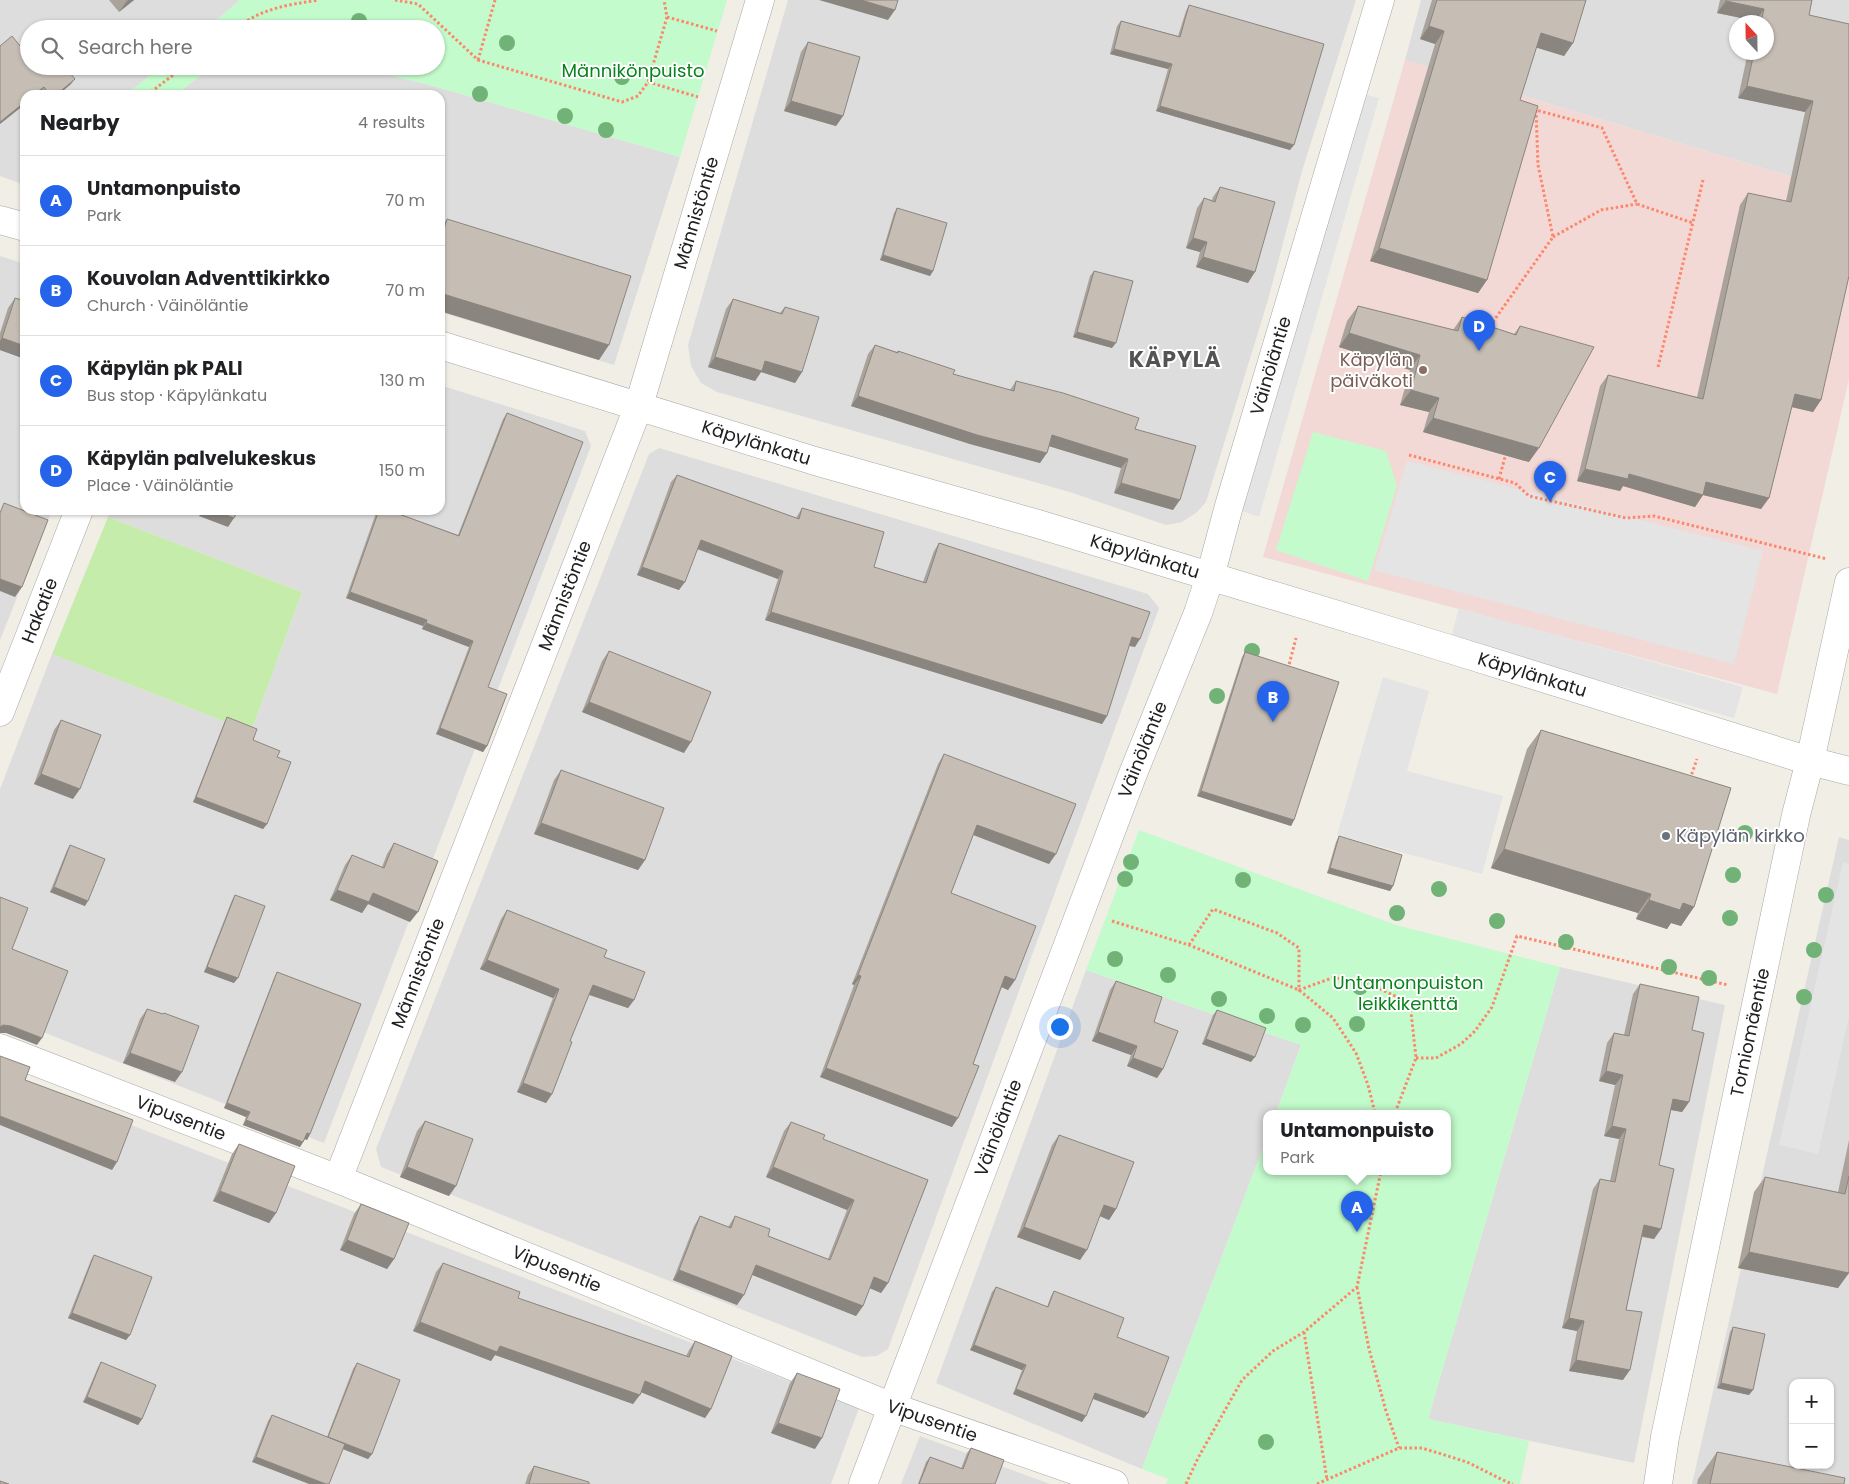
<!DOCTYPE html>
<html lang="en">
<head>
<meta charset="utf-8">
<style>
  body { margin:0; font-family:Poppins,sans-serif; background:#f2f2f2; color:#202124 }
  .controls { position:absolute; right:15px; bottom:15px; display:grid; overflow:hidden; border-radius:10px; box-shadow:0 1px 4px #0004 }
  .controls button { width:45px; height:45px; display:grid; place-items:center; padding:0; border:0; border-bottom:1px solid #e0e0e0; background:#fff; color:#202124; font:25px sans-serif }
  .compass { position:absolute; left:1729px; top:15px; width:45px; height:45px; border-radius:50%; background:#fff; box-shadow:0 1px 4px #0004; rotate:338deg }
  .you { position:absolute; left:1059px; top:1026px; width:18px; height:18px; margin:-12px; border:4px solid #fff; border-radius:50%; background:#1a73e8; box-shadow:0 0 0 8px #1a73e833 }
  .badge { display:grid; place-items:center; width:32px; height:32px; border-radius:50%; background:#2563eb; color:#fff; font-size:16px; font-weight:700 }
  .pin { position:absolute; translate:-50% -41px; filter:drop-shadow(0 1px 2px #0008) }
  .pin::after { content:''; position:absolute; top:26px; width:18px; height:15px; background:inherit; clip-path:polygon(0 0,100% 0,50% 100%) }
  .popup { position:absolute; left:1263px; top:1110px; width:188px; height:65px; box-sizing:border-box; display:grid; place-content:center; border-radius:10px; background:#fff; filter:drop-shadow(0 1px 4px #0005); font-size:16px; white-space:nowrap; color:#757577 }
  .popup b { font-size:19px; color:#202124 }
  .popup::after { content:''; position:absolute; left:50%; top:100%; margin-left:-10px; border:10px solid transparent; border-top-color:#fff }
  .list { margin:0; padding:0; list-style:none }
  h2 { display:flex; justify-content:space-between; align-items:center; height:65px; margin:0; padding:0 20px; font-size:21px }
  h2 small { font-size:16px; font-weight:400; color:#757577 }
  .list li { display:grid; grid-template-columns:32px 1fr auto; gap:15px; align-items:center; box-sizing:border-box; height:90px; padding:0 20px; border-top:1px solid #e0e0e0 }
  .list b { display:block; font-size:19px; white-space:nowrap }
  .list p { margin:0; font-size:16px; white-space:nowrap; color:#757577 }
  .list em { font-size:16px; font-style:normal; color:#757577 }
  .icon { flex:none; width:28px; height:28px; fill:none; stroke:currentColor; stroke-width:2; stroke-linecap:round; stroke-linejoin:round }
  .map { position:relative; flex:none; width:1849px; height:1484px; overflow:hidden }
  .search { position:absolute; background:#fff; box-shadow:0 1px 4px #0004; left:20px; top:20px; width:425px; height:55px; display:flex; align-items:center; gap:12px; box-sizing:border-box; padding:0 18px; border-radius:28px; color:#757577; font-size:19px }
  .panel { position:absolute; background:#fff; box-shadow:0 1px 4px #0004; left:20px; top:90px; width:425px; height:425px; border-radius:15px }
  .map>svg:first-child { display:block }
  .residential { fill:#dedddd; fill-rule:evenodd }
  .commercial { fill:#f2d9d6 }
  .grass { fill:#c6ecac }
  .park { fill:#c3fbcc }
  .parking { fill:#e4e4e4 }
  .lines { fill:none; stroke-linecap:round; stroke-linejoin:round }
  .street-casing { stroke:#a7a7a7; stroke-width:29 }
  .path { stroke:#fd866b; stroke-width:3; stroke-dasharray:2.5 2.5; stroke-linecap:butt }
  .street { stroke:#fff; stroke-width:28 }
  .tree { fill:#71b377 }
  .wall { fill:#aaa39c }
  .shaded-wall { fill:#8b857f }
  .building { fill:#c6beb5; stroke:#8b857f }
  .education-dot { fill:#8d6e63; stroke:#fff; stroke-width:2 }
  .worship-dot { fill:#6b7280; stroke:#fff; stroke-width:2 }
  .labels { text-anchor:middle; stroke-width:4; stroke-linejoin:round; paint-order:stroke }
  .park-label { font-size:18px; fill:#09831d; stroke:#fff }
  .street-label { font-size:18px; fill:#202020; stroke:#fff }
  .education-label { font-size:18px; fill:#785e54; stroke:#fff; text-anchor:end }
  .worship-label { font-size:18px; fill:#5b616d; stroke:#fff; text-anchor:start }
  .district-label { font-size:22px; font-weight:bold; letter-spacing:1px; fill:#535353; stroke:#fff }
</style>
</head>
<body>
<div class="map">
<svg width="1849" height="1484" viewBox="0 0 1849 1484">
  <rect width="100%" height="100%" fill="#f1eee6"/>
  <path class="residential" d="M 0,0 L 240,0 L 206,29 L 29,29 L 29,66 L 161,66 L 126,95 L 25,95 L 25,185 L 0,176 Z
    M 788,0 L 1356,0 L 1302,171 L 1268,300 L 1206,502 L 1196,513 L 1182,522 L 1166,525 L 1073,493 L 717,392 L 701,383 L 691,366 L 688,345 Z
    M 1421,0 L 1849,0 L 1849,194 L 1405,60 ZM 1736,22 L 1766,22 L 1766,52 L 1736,52 Z
    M 212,66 L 355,66 L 437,87 L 680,157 L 614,365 L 440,312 L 440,95 L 176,95 Z
    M 0,256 L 25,264 L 25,510 L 52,510 L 0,640 Z
    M 440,385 L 585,431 L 591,446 L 324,1143 L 0,1015 L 0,789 L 52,654 L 251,732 L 302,592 L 108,517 L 111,510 L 440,510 Z
    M 659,448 L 1148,594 L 1159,608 L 888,1349 L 877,1356 L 862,1357 L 381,1167 L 376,1149 L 649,454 Z
    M 1839,837 L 1849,840 L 1849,1484 L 1692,1484 ZM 1793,1383 L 1830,1383 L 1830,1465 L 1793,1465 Z
    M 1560,967 L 1725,1005 L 1634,1463 L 1428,1419 Z
    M 1086,970 L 1301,1045 L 1276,1113 L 1267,1113 L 1267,1137 L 1142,1469 L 936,1383 Z
    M 0,1074 L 859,1408 L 831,1484 L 0,1484 Z
    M 920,1436 L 1050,1484 L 901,1484 Z"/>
  <path class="commercial" d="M 1405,60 L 1849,194 L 1849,379 L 1777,694 L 1263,557 Z"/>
  <path class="grass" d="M 108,517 L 302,592 L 251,732 L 52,654 Z"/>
  <path class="park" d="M 240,0 L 727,0 L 680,157 L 437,87 L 355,66 L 436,66 L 436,29 L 206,29 Z
    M 161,66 L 212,66 L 176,95 L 126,95 Z
    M 1313,432 L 1386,451 L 1397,486 L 1368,581 L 1276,550 Z
    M 1139,830 L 1396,925 L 1560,967 L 1428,1419 L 1529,1441 L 1520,1484 L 1166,1484 L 1168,1479 L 1142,1469 L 1267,1137 L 1267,1171 L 1447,1171 L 1447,1113 L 1276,1113 L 1301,1045 L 1086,970 Z"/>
  <path class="parking" d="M 1353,91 L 1379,98 L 1259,517 L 1229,506 Z
    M 1407,461 L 1763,551 L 1734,664 L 1374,570 Z
    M 1459,608 L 1743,687 L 1734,718 L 1451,638 Z
    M 1383,677 L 1429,691 L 1407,771 L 1503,796 L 1482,874 L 1337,835 Z
    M 1843,862 L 1849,864 L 1849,1016 L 1818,1154 L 1779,1145 Z"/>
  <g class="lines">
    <g class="street-casing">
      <g id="street">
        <path d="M 0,220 L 25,227"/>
        <path id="s1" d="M 440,345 L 815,461 L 1038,524 L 1443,647 L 1810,761 L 1849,771"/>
        <path id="s2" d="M 0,712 L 79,510"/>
        <path id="s3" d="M 0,1048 L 338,1179 L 892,1407 L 1114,1484"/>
        <path id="s4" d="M 338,1179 L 639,405 L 760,0"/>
        <path id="s5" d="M 863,1484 L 1132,776 L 1198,613 L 1210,577 L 1229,506 L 1380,0"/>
        <path id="s6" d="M 1658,1484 L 1665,1437 L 1796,815 L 1810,761 L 1849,582"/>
      </g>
    </g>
    <path class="path" d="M 395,0 L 418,4 L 478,60 L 622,102 L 638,96 L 648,82 L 667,17 L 664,0
      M 667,17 L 717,31
      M 235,29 C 262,8 287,5 319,0
      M 478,60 L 495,0
      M 648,82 L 698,97
      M 147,95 L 185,66
      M 1553,237 L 1601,210 L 1637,204
      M 1490,326 L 1553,237 L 1538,165 L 1536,110 L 1602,128 L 1637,204 L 1693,223
      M 1658,367 L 1703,180
      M 1409,455 L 1515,483 L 1529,496 L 1626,518 L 1654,516 L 1827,559
      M 1499,479 L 1505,457
      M 1288,669 L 1296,638
      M 1690,779 L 1697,759
      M 1112,921 L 1189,945 L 1299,990 L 1333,1018 L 1356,1053 L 1368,1085 L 1375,1113
      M 1189,945 L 1213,909 L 1277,933 L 1299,948 L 1299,990 L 1332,978 L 1361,980 L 1410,1003 L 1416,1058 L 1395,1113
      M 1416,1058 L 1436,1058 L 1461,1044 L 1475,1031 L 1492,1007 L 1517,936 L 1728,985
      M 1357,1287 L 1369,1349 L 1386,1411 L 1399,1448
      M 1304,1332 L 1327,1480
      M 1186,1484 L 1198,1458 L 1242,1380 L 1273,1351 L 1304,1332 L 1357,1287 L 1381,1171
      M 1317,1484 L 1399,1448 L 1422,1448 L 1467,1462 L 1507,1482 L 1513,1484"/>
    <use href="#street" class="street"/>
  </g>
  <g class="tree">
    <circle cx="359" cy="21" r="8"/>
    <circle cx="507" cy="43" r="8"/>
    <circle cx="622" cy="77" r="8"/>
    <circle cx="480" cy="94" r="8"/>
    <circle cx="565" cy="116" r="8"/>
    <circle cx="606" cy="130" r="8"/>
    <circle cx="1252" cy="651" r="8"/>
    <circle cx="1217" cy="696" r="8"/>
    <circle cx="1745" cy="833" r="8"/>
    <circle cx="1131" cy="862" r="8"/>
    <circle cx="1733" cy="875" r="8"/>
    <circle cx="1125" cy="879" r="8"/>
    <circle cx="1243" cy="880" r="8"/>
    <circle cx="1439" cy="889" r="8"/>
    <circle cx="1826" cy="895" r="8"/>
    <circle cx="1397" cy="913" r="8"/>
    <circle cx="1730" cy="918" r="8"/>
    <circle cx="1497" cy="921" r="8"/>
    <circle cx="1566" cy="942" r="8"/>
    <circle cx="1814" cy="950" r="8"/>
    <circle cx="1115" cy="959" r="8"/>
    <circle cx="1669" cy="967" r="8"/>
    <circle cx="1168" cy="975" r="8"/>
    <circle cx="1709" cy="978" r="8"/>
    <circle cx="1360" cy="987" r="8"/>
    <circle cx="1804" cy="997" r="8"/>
    <circle cx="1219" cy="999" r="8"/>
    <circle cx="1267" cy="1016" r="8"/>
    <circle cx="1357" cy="1024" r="8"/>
    <circle cx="1303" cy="1025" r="8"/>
    <circle cx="1266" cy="1442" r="8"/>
  </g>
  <path class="wall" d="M 109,0 L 134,0 L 119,12 Z
    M 1432,0 L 1586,0 L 1573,43 L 1564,56 L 1536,47 L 1520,100 L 1487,280 L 1478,293 L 1370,261 L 1435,44 L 1420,39 Z
    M 1720,0 L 1812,0 L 1809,15 L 1849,24 L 1821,400 L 1813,412 L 1792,407 L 1769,498 L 1761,509 L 1703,495 L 1695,507 L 1623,486 L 1620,491 L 1577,481 L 1600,386 L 1608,375 L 1697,397 L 1740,205 L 1748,193 L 1786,201 L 1805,112 L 1738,98 L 1748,52 L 1766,52 L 1766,22 L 1755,22 L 1756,21 L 1717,13 Z
    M 1189,5 L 1290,150 L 1156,111 L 1168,69 L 1110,54 L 1117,26 L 1121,21 L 1178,36 L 1186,11 Z
    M 808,42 L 843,116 L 836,126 L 784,111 L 801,52 Z
    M 25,52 L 71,84 L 58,95 L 42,95 L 40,92 L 25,95 L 25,104 L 0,124 Z
    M 1220,187 L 1248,283 L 1196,267 L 1200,252 L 1186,248 L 1197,208 L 1204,198 L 1212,200 L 1213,197 Z
    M 897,208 L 933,271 L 930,276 L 880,260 L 894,213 Z
    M 447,219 L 599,360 L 440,311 L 440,229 Z
    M 1094,271 L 1112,348 L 1073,337 L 1090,276 Z
    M 15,298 L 25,301 L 25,359 L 0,350 L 0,333 L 8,308 Z
    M 733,299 L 780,313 L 785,307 L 802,372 L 795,383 L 761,372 L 755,381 L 708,367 L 726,309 Z
    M 1358,306 L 1453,330 L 1462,317 L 1514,334 L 1520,326 L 1529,462 L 1423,432 L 1429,412 L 1400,405 L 1410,370 L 1339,347 L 1347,321 Z
    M 875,345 L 897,352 L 898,351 L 953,374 L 1010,390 L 1016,381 L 1135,429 L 1173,510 L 1114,493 L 1121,468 L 1049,446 L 1040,463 L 970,444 L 851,406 L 868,354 Z
    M 507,413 L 488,687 L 487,746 L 483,752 L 436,734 L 469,647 L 422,629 L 423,626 L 346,598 L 376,513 L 378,510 L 388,510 L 458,535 L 503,419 Z
    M 677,475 L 796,518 L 802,508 L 874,567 L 923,582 L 934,551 L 939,543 L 1135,647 L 1129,646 L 1107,716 L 1102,724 L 765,620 L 778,579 L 697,549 L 679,590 L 637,575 L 671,482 Z
    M 609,651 L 684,753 L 582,712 L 602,661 Z
    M 1245,652 L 1294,820 L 1291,826 L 1197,796 L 1242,657 Z
    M 227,717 L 253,740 L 277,757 L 267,824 L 263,829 L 193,802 L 224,723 Z
    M 61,720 L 73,799 L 34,784 L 54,730 Z
    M 1541,730 L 1694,907 L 1681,926 L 1671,923 L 1667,929 L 1636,919 L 1638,913 L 1491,868 L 1527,749 Z
    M 944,754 L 1049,864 L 973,835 L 951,893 L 1015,980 L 1008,990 L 1002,987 L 973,1064 L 952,1127 L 820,1077 L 854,985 L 852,984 L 938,764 Z
    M 561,770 L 645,860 L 638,870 L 534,834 L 554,780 Z
    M 1339,836 L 1393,886 L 1390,891 L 1327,873 L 1336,842 Z
    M 394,843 L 410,922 L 368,904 L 362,913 L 330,900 L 345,865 L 352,855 L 382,867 L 387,854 Z
    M 70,845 L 85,906 L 50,892 L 67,850 Z
    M 235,895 L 234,983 L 204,972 L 232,900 Z
    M 507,910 L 604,957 L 634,1000 L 628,1008 L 589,995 L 570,1041 L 552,1094 L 546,1103 L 517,1092 L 553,998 L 480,969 L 501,919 Z
    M 277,972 L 310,1134 L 307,1140 L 305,1139 L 300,1147 L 243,1125 L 246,1117 L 224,1108 L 274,978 Z
    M 1116,981 L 1154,1022 L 1163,1069 L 1157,1078 L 1127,1066 L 1131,1055 L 1092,1041 L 1110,990 Z
    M 1640,984 L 1692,1030 L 1689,1102 L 1682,1112 L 1671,1110 L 1659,1165 L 1661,1229 L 1654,1239 L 1642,1237 L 1626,1310 L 1623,1380 L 1569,1371 L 1577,1331 L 1562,1328 L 1593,1189 L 1600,1179 L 1610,1181 L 1619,1139 L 1604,1136 L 1615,1085 L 1599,1081 L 1607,1043 L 1614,1033 L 1624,1035 L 1633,994 Z
    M 147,1009 L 162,1014 L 164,1013 L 175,1082 L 123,1063 L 140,1019 Z
    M 1217,1010 L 1251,1062 L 1202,1044 L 1213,1015 Z
    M 425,1121 L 449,1196 L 400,1177 L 417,1131 Z
    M 791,1122 L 823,1139 L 928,1180 L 888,1283 L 881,1293 L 870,1288 L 863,1306 L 856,1316 L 752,1275 L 737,1305 L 673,1280 L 694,1226 L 700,1216 L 728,1227 L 735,1216 L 768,1236 L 828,1259 L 847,1210 L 766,1177 L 784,1131 Z
    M 1059,1135 L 1116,1209 L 1109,1220 L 1100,1216 L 1080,1260 L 1017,1237 L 1052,1145 Z
    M 1849,1140 L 1849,1271 L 1838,1288 L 1738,1268 L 1754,1192 L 1765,1177 L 1838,1192 Z
    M 239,1144 L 276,1213 L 269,1223 L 213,1201 L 232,1154 Z
    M 361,1204 L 394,1259 L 387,1269 L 340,1250 L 354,1214 Z
    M 94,1255 L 130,1335 L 126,1340 L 68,1318 L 91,1260 Z
    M 443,1263 L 518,1298 L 686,1356 L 689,1350 L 695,1341 L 711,1409 L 705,1418 L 641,1392 L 633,1404 L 495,1355 L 491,1361 L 413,1331 L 436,1272 Z
    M 996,1287 L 1047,1307 L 1051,1296 L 1054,1291 L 1117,1337 L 1144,1418 L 1093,1399 L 1082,1422 L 1013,1394 L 1022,1370 L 970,1350 L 992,1292 Z
    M 1733,1327 L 1749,1395 L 1717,1388 L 1730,1332 Z
    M 101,1362 L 142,1419 L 138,1425 L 83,1402 L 98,1367 Z
    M 357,1363 L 372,1454 L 368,1459 L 343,1449 L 252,1462 L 268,1421 L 272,1415 L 327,1437 L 353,1369 Z
    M 797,1373 L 815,1449 L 771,1433 L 790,1383 Z
    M 971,1448 L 995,1484 L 918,1484 L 926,1462 L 930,1457 L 961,1469 L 967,1453 Z
    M 1717,1452 L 1844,1484 L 1697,1484 L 1698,1479 Z
    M 534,1466 L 589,1484 L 525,1484 L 528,1475 Z"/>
  <path class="shaded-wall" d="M 128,0 L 134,0 L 119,12 L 126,2 Z
    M 819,0 L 861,0 L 895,10 L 888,20 Z
    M 1726,1 L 1764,9 L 1756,21 L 1717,13 Z
    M 1429,26 L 1444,31 L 1435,44 L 1420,39 Z
    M 1541,33 L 1573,43 L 1564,56 L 1531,46 Z
    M 1114,49 L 1172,64 L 1168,69 L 1110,54 Z
    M 75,79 L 71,84 L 58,95 L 56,95 Z
    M 1747,86 L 1813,101 L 1805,112 L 1738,98 Z
    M 44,87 L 40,92 L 36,95 L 33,95 Z
    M 791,101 L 843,116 L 836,126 L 784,111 Z
    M 25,102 L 25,104 L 0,124 L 0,122 Z
    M 1160,106 L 1294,145 L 1290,150 L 1156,111 Z
    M 1193,238 L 1207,242 L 1200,252 L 1186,248 Z
    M 1379,248 L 1487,280 L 1478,293 L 1370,261 Z
    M 883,255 L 933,271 L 930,276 L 880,260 Z
    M 1203,257 L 1255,272 L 1248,283 L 1196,267 Z
    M 440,293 L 609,345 L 599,360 L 440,311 Z
    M 1077,332 L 1116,343 L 1112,348 L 1073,337 Z
    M 1349,333 L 1420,355 L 1410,370 L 1339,347 Z
    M 2,338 L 25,346 L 25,359 L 0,350 L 0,341 Z
    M 715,357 L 765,361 L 802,372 L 795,383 L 761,372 L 755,381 L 708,367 Z
    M 1411,390 L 1439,398 L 1429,412 L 1400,405 Z
    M 1795,394 L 1821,400 L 1813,412 L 1787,406 Z
    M 858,396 L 1047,453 L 1040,463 L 970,444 L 851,406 Z
    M 1433,418 L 1539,448 L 1529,462 L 1423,432 Z
    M 1052,435 L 1128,459 L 1121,468 L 1045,445 Z
    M 1585,469 L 1706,482 L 1769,498 L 1761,509 L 1703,495 L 1695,507 L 1623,486 L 1620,491 L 1577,481 Z
    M 1121,483 L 1180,500 L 1173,510 L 1114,493 Z
    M 203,510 L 214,510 L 234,518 L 228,527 L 199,516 Z
    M 701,540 L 783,571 L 778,579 L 695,548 Z
    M 642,567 L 685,582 L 679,590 L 637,575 Z
    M 0,579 L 22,587 L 15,597 L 0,591 Z
    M 350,592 L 427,620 L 423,626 L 346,598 Z
    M 771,612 L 1107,716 L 1102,724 L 765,620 Z
    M 426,623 L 473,641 L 469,647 L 422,629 Z
    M 1132,637 L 1140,639 L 1135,647 L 1127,645 Z
    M 589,702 L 691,742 L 684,753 L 582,712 Z
    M 440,728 L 487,746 L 483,752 L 436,734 Z
    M 41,774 L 80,789 L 73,799 L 34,784 Z
    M 1201,791 L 1294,820 L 1291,826 L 1197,796 Z
    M 196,797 L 267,824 L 263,829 L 193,802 Z
    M 541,823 L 645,860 L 638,870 L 534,834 Z
    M 977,825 L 1056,854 L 1049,864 L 971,834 Z
    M 1504,849 L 1651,894 L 1638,913 L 1491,868 Z
    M 1330,868 L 1393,886 L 1390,891 L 1327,873 Z
    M 54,887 L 88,901 L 85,906 L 50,892 Z
    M 337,890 L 373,893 L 418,912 L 410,922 L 368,904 L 362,913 L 330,900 Z
    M 1649,900 L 1683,903 L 1694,907 L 1681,926 L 1671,923 L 1667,929 L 1636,919 Z
    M 487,960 L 559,989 L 553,998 L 480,969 Z
    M 207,967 L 238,978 L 234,983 L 204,972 Z
    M 858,975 L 861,976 L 854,985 L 852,984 Z
    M 1005,976 L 1015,980 L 1008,990 L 999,986 Z
    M 593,985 L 634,1000 L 628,1008 L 587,994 Z
    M 3,1025 L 11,1026 L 42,1038 L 37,1045 L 6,1033 L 0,1033 L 0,1027 Z
    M 1098,1032 L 1137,1046 L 1131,1055 L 1092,1041 Z
    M 1206,1039 L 1255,1057 L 1251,1062 L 1202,1044 Z
    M 130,1053 L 182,1072 L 175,1082 L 123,1063 Z
    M 1133,1058 L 1163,1069 L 1157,1078 L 1127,1066 Z
    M 826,1068 L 958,1118 L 952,1127 L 820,1077 Z
    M 1606,1071 L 1623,1075 L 1615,1085 L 1599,1081 Z
    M 523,1083 L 552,1094 L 546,1103 L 517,1092 Z
    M 1673,1099 L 1689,1102 L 1682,1112 L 1666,1109 Z
    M 227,1103 L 250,1112 L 246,1117 L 224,1108 Z
    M 0,1116 L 117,1162 L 112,1170 L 0,1125 Z
    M 246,1120 L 303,1142 L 300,1147 L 243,1125 Z
    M 1612,1126 L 1626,1129 L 1619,1139 L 1604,1136 Z
    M 307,1133 L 310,1134 L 307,1140 L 303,1138 Z
    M 407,1167 L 456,1186 L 449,1196 L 400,1177 Z
    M 773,1167 L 854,1200 L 847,1210 L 766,1177 Z
    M 220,1191 L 276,1213 L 269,1223 L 213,1201 Z
    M 1104,1205 L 1116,1209 L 1109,1220 L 1097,1215 Z
    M 1644,1225 L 1661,1229 L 1654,1239 L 1637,1235 Z
    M 1024,1227 L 1087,1250 L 1080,1260 L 1017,1237 Z
    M 347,1240 L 394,1259 L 387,1269 L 340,1250 Z
    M 1749,1252 L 1849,1273 L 1838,1288 L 1738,1268 Z
    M 756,1265 L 863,1306 L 856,1316 L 750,1274 Z
    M 679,1270 L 744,1295 L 737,1305 L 673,1280 Z
    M 874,1277 L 888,1283 L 881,1293 L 867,1287 Z
    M 72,1313 L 130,1335 L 126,1340 L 68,1318 Z
    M 1569,1318 L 1584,1321 L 1577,1331 L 1562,1328 Z
    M 420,1322 L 500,1346 L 640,1395 L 633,1404 L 495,1355 L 491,1361 L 413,1331 Z
    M 974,1345 L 1026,1365 L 1022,1370 L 970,1350 Z
    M 1576,1360 L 1630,1370 L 1623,1380 L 1569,1371 Z
    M 645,1381 L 711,1409 L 705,1418 L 638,1391 Z
    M 1721,1383 L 1753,1390 L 1749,1395 L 1717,1388 Z
    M 1016,1389 L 1086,1416 L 1082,1422 L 1013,1394 Z
    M 1095,1393 L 1148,1413 L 1144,1418 L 1091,1398 Z
    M 87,1397 L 142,1419 L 138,1425 L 83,1402 Z
    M 778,1423 L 822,1438 L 815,1449 L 771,1433 Z
    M 328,1437 L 372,1454 L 368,1459 L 325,1442 Z
    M 256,1457 L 326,1484 L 309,1484 L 252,1462 Z"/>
  <path class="building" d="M 861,0 L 898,0 L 895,10 Z
    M 1437,0 L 1586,0 L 1573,43 L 1541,33 L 1520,100 L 1538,106 L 1487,280 L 1379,248 L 1444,31 L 1429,26 Z
    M 1726,0 L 1812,0 L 1809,15 L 1849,24 L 1849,276 L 1821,400 L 1795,394 L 1769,498 L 1706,482 L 1703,495 L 1629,474 L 1628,479 L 1585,469 L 1608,375 L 1703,399 L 1748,193 L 1791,202 L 1813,101 L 1747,86 L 1754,52 L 1766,52 L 1766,22 L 1761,22 L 1764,9 L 1726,1 Z
    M 1189,5 L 1324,44 L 1294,145 L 1160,106 L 1172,64 L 1114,49 L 1121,21 L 1180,37 Z
    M 12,36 L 25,52 L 29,48 L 29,66 L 64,66 L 75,79 L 56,95 L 50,95 L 44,87 L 33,95 L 25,95 L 25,102 L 0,122 L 0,46 Z
    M 808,42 L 860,57 L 843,116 L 791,101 Z
    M 1220,187 L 1275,202 L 1255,272 L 1203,257 L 1207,242 L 1193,238 L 1204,198 L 1215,202 Z
    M 897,208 L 947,223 L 933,271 L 883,255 Z
    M 447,219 L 631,276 L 609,345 L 440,293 L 440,241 Z
    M 1094,271 L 1133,281 L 1116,343 L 1077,332 Z
    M 15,298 L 25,301 L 25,346 L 2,338 Z
    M 733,299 L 782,314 L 785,307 L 819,317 L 802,372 L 765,361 L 762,371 L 715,357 Z
    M 1358,306 L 1458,331 L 1462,317 L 1516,335 L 1520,326 L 1594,347 L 1539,448 L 1433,418 L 1439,398 L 1411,390 L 1420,355 L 1349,333 Z
    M 875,345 L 898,353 L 898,351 L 955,370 L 953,374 L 1014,391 L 1016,381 L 1063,393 L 1139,418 L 1135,429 L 1196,446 L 1180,500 L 1121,483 L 1128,459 L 1052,435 L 1047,453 L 977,435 L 858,396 Z
    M 507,413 L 583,442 L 488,687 L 507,694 L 487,746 L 440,728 L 473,641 L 426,623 L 427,620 L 350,592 L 379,510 L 388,510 L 459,536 Z
    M 677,475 L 799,519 L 802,508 L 884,532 L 874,567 L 926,583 L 939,543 L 1150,612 L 1140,639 L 1132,637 L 1107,716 L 771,612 L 783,571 L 701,540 L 685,582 L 642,567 Z
    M 4,503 L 48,520 L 22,587 L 0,579 L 0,513 Z
    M 214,510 L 238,510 L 234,518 Z
    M 609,651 L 711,692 L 691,742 L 589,702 Z
    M 1245,652 L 1339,682 L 1294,820 L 1201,791 Z
    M 227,717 L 257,729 L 253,740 L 280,751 L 277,757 L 291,762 L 267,824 L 196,797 Z
    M 61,720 L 101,735 L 80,789 L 41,774 Z
    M 1541,730 L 1731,788 L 1694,907 L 1683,903 L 1680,910 L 1649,900 L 1651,894 L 1504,849 Z
    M 944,754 L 1076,804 L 1056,854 L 977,825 L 951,893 L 1036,926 L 1015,980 L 1005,976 L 973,1064 L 979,1066 L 958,1118 L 826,1068 L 861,976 L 858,975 Z
    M 561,770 L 664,808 L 645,860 L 541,823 Z
    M 1339,836 L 1402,855 L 1393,886 L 1330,868 Z
    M 394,843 L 438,861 L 418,912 L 373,893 L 369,902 L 337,890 L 352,855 L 384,868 Z
    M 70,845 L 105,859 L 88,901 L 54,887 Z
    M 235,895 L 265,906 L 238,978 L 207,967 Z
    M 0,897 L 28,908 L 12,949 L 68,971 L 42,1038 L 11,1026 L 3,1025 L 0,1027 Z
    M 507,910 L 607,950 L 604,957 L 645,972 L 634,1000 L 593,985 L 570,1041 L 572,1042 L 552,1094 L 523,1083 L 559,989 L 487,960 Z
    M 277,972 L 361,1004 L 310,1134 L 307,1133 L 303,1142 L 246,1120 L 250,1112 L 227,1103 Z
    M 1116,981 L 1162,997 L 1154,1022 L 1178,1031 L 1163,1069 L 1133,1058 L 1137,1046 L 1098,1032 Z
    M 1640,984 L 1699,997 L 1692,1030 L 1704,1033 L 1689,1102 L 1673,1099 L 1659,1165 L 1674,1169 L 1661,1229 L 1644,1225 L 1626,1310 L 1642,1312 L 1630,1370 L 1576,1360 L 1584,1321 L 1569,1318 L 1600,1179 L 1615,1182 L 1626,1129 L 1612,1126 L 1623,1075 L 1606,1071 L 1614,1033 L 1629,1036 Z
    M 147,1009 L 163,1014 L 164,1013 L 199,1026 L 182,1072 L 130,1053 Z
    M 1217,1010 L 1266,1028 L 1255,1057 L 1206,1039 Z
    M 0,1056 L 30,1067 L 25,1080 L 133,1120 L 117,1162 L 0,1116 Z
    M 425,1121 L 473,1139 L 456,1186 L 407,1167 Z
    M 791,1122 L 825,1135 L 823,1139 L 928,1180 L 888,1283 L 874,1277 L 863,1306 L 756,1265 L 744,1295 L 679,1270 L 700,1216 L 731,1228 L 735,1216 L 770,1229 L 768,1236 L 830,1260 L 854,1200 L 773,1167 Z
    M 1059,1135 L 1134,1162 L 1116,1209 L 1104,1205 L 1087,1250 L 1024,1227 Z
    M 239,1144 L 295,1166 L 276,1213 L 220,1191 Z
    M 1849,1176 L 1849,1273 L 1749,1252 L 1765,1177 L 1845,1194 Z
    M 361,1204 L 409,1223 L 394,1259 L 347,1240 Z
    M 94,1255 L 152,1277 L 130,1335 L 72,1313 Z
    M 443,1263 L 520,1292 L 518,1298 L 689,1357 L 695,1341 L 732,1356 L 711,1409 L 645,1381 L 640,1395 L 500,1346 L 497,1352 L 420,1322 Z
    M 996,1287 L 1048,1307 L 1054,1291 L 1124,1318 L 1117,1337 L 1169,1357 L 1148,1413 L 1095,1393 L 1086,1416 L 1016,1389 L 1026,1365 L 974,1345 Z
    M 1733,1327 L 1765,1334 L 1753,1390 L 1721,1383 Z
    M 101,1362 L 156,1385 L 142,1419 L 87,1397 Z
    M 357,1363 L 400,1380 L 372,1454 L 328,1437 Z
    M 797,1373 L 840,1389 L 822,1438 L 778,1423 Z
    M 272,1415 L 345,1444 L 329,1484 L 326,1484 L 256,1457 Z
    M 971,1448 L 1004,1460 L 995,1484 L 919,1484 L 930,1457 L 963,1469 Z
    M 1717,1452 L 1845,1478 L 1844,1484 L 1710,1484 Z
    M 534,1466 L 589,1482 L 589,1484 L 529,1484 Z
    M 0,1481 L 9,1484 L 0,1484 Z"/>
  <circle class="education-dot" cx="1423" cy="370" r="5"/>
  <circle class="worship-dot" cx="1666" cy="836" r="5"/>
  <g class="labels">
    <g class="park-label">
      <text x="633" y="77">Männikönpuisto</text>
      <text x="1408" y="989">Untamonpuiston<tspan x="1408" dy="21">leikkikenttä</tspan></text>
    </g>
    <g class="street-label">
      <text dy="6" stroke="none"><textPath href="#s4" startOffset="1031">Männistöntie</textPath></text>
      <text dy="6" stroke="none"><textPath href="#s5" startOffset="1191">Väinöläntie</textPath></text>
      <text dy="6" stroke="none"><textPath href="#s1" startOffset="331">Käpylänkatu</textPath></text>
      <text dy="6" stroke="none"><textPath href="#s1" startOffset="736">Käpylänkatu</textPath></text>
      <text dy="6" stroke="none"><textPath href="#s4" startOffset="626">Männistöntie</textPath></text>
      <text dy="6" stroke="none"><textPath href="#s2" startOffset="109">Hakatie</textPath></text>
      <text dy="6" stroke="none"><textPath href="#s1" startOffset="1141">Käpylänkatu</textPath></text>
      <text dy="6" stroke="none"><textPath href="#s5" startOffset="786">Väinöläntie</textPath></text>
      <text dy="6" stroke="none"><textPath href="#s4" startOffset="221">Männistöntie</textPath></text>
      <text dy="6" stroke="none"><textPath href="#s6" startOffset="461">Torniomäentie</textPath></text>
      <text dy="6" stroke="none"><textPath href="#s3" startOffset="194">Vipusentie</textPath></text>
      <text dy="6" stroke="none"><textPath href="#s5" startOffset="381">Väinöläntie</textPath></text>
      <text dy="6" stroke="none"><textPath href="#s3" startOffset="599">Vipusentie</textPath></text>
      <text dy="6" stroke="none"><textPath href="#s3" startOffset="1004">Vipusentie</textPath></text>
    </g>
    <g class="education-label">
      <text x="1413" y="366">Käpylän<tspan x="1413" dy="21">päiväkoti</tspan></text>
    </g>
    <g class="worship-label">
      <text x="1676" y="842">Käpylän kirkko</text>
    </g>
    <g class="district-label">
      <text x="1175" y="367">KÄPYLÄ</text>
    </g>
  </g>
</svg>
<div class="controls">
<button>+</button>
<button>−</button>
</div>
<svg class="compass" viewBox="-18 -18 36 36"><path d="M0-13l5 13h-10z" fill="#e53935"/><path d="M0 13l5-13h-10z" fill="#757577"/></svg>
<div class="you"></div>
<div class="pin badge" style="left:1357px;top:1232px">A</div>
<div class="popup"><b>Untamonpuisto</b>Park</div>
<div class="pin badge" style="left:1273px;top:722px">B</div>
<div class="pin badge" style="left:1550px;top:502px">C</div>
<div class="pin badge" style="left:1479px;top:351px">D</div>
<div class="search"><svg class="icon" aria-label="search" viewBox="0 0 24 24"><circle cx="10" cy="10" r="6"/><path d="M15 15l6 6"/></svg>Search here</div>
<section class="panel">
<h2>Nearby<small>4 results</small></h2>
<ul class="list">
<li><span class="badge">A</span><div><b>Untamonpuisto</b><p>Park</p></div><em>70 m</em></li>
<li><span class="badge">B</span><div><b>Kouvolan Adventtikirkko</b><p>Church · Väinöläntie</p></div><em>70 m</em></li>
<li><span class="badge">C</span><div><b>Käpylän pk PALI</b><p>Bus stop · Käpylänkatu</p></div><em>130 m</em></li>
<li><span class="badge">D</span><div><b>Käpylän palvelukeskus</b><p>Place · Väinöläntie</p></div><em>150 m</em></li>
</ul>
</section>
</div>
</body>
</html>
